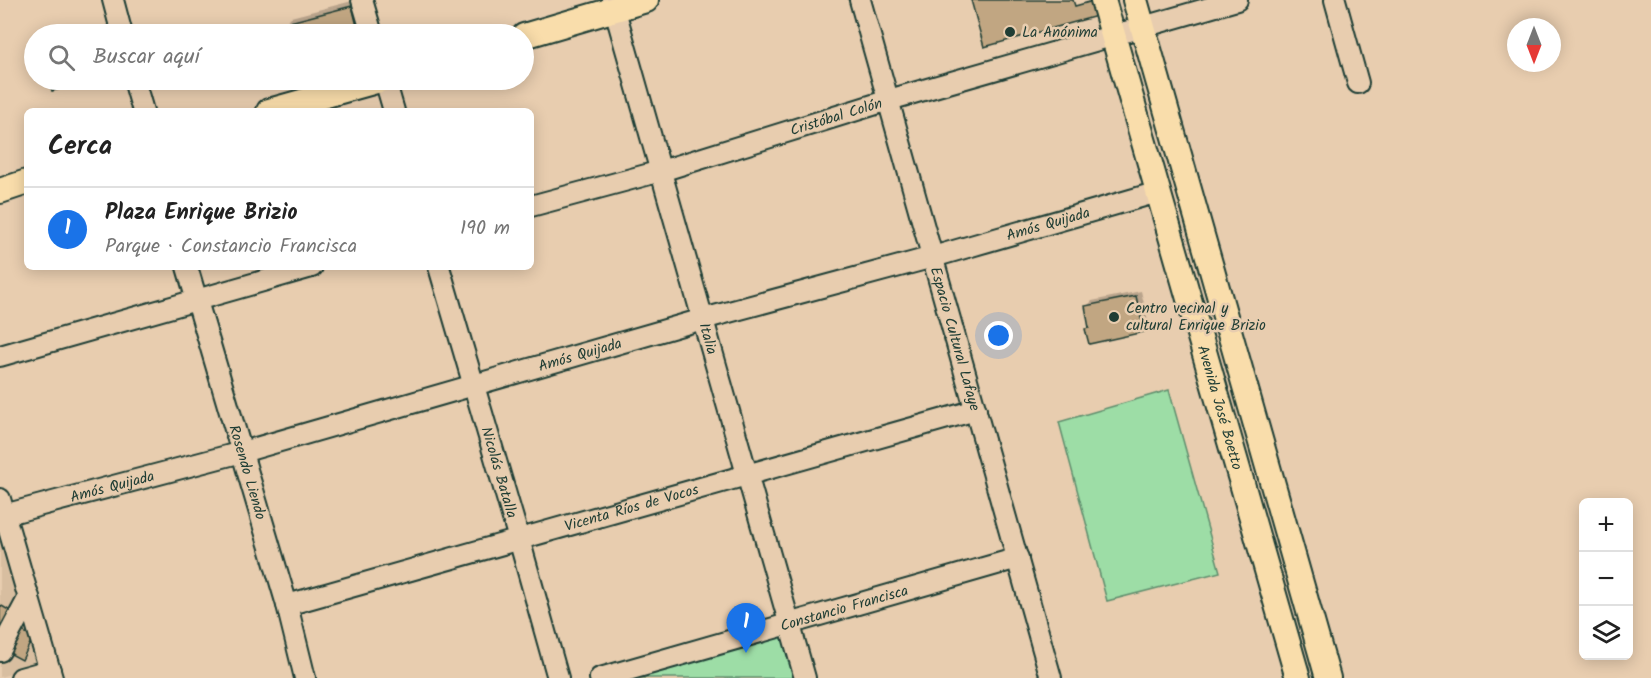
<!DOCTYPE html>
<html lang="es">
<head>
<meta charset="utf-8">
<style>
  body { margin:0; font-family:Kalam,sans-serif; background:#f6f6f6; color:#222 }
  .controls { position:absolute; right:18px; bottom:18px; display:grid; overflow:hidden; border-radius:9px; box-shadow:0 3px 15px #0003 }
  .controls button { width:54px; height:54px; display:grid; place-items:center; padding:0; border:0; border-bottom:2px solid #e0e0e0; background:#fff; color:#222; font:30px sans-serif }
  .compass { position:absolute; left:1507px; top:18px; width:54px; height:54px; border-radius:50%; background:#fff; box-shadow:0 3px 15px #0003; rotate:180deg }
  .you { position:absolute; left:999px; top:336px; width:21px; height:21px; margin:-15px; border:4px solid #fff; border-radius:50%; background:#1a73e8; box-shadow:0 0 0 9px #1a73e833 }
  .badge { display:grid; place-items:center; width:39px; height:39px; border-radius:50%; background:#1a73e8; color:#fff; font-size:20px; font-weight:700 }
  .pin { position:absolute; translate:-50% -50px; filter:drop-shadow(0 2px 3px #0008) }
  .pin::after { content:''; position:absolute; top:32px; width:21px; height:18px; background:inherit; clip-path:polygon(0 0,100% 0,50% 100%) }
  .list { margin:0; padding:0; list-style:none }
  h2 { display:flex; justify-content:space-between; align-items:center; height:78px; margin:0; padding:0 24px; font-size:26px }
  h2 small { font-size:20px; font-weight:400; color:#767676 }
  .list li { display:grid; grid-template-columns:39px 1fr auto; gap:18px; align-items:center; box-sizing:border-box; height:84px; padding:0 24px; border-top:2px solid #e0e0e0 }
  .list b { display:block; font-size:22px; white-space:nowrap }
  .list p { margin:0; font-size:20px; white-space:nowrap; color:#767676 }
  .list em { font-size:20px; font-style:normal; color:#767676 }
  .icon { flex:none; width:33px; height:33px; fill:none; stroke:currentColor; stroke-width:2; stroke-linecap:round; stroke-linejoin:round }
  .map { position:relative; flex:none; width:1651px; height:678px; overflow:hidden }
  .search { position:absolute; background:#fff; box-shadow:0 3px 15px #0003; left:24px; top:24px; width:510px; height:66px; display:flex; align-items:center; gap:15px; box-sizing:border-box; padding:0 21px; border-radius:33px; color:#767676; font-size:22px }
  .panel { position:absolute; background:#fff; box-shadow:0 3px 15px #0003; left:24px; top:108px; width:510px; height:162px; border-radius:9px }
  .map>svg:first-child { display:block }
  .built { fill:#d8bea0 }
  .green { fill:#9ddda6; stroke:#5e8d6d; stroke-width:1.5 }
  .shadow { fill:#0003 }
  .building { fill:#c1a682; stroke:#1f3d34; stroke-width:1.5 }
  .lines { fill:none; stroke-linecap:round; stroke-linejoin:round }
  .minor-casing { stroke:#1f3d34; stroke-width:24 }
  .major-casing { stroke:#1f3d34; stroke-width:28 }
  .minor { stroke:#e8cdaf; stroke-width:20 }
  .major { stroke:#f9ddab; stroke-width:24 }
  .poi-dot { fill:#1f3d34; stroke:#e8cdaf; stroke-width:2 }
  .labels { text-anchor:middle; stroke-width:5; stroke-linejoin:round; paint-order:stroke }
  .poi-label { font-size:15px; fill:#1f3d34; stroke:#e8cdaf; text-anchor:start }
  .street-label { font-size:15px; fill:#1f3d34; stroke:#e8cdaf }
</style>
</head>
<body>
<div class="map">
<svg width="1651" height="678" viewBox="0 0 1651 678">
  <rect width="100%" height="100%" fill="#e8cdaf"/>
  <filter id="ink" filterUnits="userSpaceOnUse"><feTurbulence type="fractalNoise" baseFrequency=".0167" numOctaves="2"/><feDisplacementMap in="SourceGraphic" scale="12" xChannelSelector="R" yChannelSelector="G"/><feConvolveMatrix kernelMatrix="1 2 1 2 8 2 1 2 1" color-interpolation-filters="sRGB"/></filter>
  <g filter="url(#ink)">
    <path class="built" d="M 0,522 L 41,665 L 0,677 Z"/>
    <path class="green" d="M 1169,390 L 1220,572 L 1107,601 L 1059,422 Z
      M 786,628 L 800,678 L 613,678 Z"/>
    <path class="shadow" d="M 356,0 L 369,34 L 286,34 L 283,25 L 291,17 Z
      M 50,80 L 88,80 L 53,90 Z
      M 1141,291 L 1149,325 L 1143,330 L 1087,329 L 1090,325 L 1086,307 L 1092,301 Z"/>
    <path class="building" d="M 971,0 L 1073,0 L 1075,6 L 1093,1 L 1097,16 L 984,47 Z
      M 352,6 L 359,34 L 284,34 L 282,24 Z
      M 48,80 L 94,80 L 52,91 Z
      M 1136,296 L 1144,332 L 1089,344 L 1085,329 L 1089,328 L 1085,306 Z
      M 0,605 L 14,613 L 0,637 Z
      M 19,629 L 33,637 L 22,660 L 7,652 Z"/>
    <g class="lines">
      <g class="minor-casing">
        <g id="minor">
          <path d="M 113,0 L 122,34"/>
          <path d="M 362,0 L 372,34"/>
          <path id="s1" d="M 612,0 L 805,678"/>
          <path id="s2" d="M 860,0 L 1051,678"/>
          <path d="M 1335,0 L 1358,83"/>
          <path d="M 134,80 L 143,111"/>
          <path d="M 385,80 L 394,111"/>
          <path id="s3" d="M 531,206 L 661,171 L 889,100 L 1237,0"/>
          <path id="s4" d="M 187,267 L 287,605 L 305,678"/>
          <path id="s5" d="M 439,267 L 519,539 L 558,678"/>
          <path d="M 0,356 L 312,267"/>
          <path d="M 0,499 L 52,678"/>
          <path id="s6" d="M 0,516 L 242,452 L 703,319 L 933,257 L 1158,192"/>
          <path id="s7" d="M 287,605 L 976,410"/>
          <path d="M 0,651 L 29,597"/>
          <path d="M 21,678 L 50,670"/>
          <path id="s8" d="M 600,678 L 1018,558"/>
        </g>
      </g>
      <g class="major-casing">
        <g id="major">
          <path id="s9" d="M 1103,0 L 1298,678"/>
          <path d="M 1135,0 L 1328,678"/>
          <path d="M 524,36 L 646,0"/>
          <path d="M 269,111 L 380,80"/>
          <path d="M 0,191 L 27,182"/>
        </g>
      </g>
      <use href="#minor" class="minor"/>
      <use href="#major" class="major"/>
    </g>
  </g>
  <g class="poi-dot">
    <circle cx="1010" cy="32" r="6"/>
    <circle cx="1114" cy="317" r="6"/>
  </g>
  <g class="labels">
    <g class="poi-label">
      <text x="1022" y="37">La Anónima</text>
      <text x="1126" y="313">Centro vecinal y<tspan x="1126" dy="17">cultural Enrique Brizio</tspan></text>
    </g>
    <g class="street-label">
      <text dy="5" stroke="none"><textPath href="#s3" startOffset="318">Cristóbal Colón</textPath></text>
      <text dy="5" stroke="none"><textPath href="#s6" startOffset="1088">Amós Quijada</textPath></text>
      <text dy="5" stroke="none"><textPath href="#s1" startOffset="352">Italia</textPath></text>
      <text dy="5" stroke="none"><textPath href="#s2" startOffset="352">Espacio Cultural Lafaye</textPath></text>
      <text dy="5" stroke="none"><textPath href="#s6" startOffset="602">Amós Quijada</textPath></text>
      <text dy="5" stroke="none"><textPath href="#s9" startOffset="424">Avenida José Boetto</textPath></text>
      <text dy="5" stroke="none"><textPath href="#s4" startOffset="214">Rosendo Liendo</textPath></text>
      <text dy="5" stroke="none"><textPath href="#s5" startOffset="214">Nicolás Batalla</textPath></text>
      <text dy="5" stroke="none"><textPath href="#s6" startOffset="116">Amós Quijada</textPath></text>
      <text dy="5" stroke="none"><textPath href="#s7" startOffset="358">Vicenta Ríos de Vocos</textPath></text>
      <text dy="5" stroke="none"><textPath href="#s8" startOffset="254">Constancio Francisca</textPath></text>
    </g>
  </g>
</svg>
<div class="controls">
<button>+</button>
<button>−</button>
<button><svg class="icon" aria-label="layers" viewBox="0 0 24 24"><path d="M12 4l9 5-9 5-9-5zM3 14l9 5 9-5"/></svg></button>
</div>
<svg class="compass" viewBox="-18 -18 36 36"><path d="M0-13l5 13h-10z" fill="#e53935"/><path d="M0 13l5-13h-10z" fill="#767676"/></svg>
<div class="you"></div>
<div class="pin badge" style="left:746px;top:653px">1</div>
<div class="search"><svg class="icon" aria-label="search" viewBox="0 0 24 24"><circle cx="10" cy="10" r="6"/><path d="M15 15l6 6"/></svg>Buscar aquí</div>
<section class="panel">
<h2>Cerca<small></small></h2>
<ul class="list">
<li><span class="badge">1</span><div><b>Plaza Enrique Brizio</b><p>Parque · Constancio Francisca</p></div><em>190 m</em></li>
</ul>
</section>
</div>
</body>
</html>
